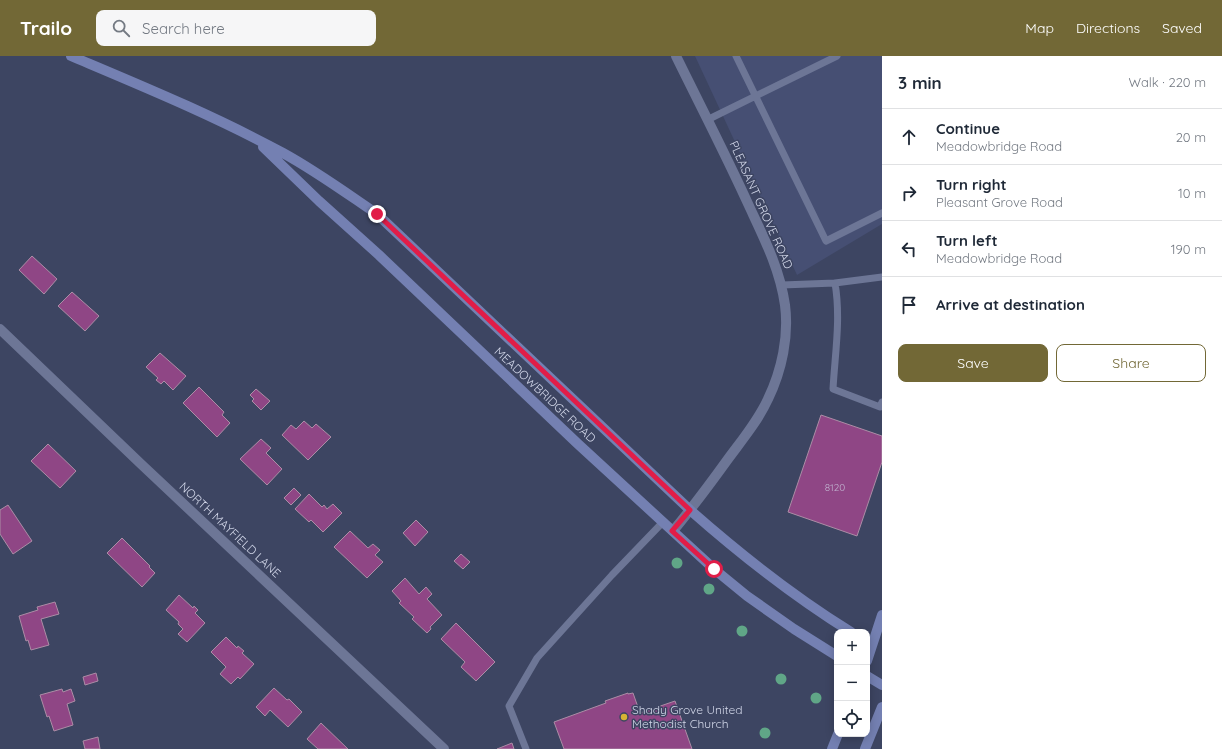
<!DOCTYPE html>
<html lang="en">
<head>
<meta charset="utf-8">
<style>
  body { margin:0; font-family:Quicksand,sans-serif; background:#f6f6f7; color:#1f2937 }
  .controls { position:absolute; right:12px; bottom:12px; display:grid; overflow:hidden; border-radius:8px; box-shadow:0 2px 10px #0003 }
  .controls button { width:36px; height:36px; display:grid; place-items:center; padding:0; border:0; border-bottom:1px solid #e0e1e3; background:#fff; color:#1f2937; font:20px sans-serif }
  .stop { position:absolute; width:12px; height:12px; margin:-9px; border:3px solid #e11d48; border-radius:50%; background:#fff }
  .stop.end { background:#e11d48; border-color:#fff; box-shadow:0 1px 4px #0008 }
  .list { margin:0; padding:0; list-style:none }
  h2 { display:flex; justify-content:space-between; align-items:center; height:52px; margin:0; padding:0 16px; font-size:17px }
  h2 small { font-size:13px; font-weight:400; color:#747a83 }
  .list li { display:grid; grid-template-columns:26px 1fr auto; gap:12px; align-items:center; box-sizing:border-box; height:56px; padding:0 16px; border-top:1px solid #e0e1e3 }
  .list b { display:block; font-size:15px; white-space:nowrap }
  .list p { margin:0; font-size:13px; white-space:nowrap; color:#747a83 }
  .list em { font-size:13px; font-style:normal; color:#747a83 }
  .actions { display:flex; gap:8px; padding:12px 16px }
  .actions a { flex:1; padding:9px 0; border:1px solid #726836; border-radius:8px; text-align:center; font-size:14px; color:#726836 }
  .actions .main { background:#726836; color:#fff }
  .icon { flex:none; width:22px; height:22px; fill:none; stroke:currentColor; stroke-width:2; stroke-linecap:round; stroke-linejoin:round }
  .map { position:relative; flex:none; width:882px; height:693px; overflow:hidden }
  header { display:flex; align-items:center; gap:24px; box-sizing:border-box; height:56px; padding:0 20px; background:#726836; color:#fff }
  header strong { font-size:19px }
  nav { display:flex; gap:22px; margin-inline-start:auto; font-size:14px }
  .search { width:280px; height:36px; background:#f6f6f7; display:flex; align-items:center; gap:10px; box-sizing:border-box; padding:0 14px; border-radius:8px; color:#747a83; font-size:15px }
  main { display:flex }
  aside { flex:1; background:#fff }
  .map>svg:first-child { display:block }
  .built { fill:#464f73 }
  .building { fill:#8f4685; stroke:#ac8da6 }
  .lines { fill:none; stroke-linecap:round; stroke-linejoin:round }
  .lane { stroke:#6d7696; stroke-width:7 }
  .street { stroke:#6d7696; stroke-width:10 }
  .secondary { stroke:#7480b2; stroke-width:10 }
  .tree { fill:#60a687 }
  .route { stroke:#e11d48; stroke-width:5 }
  .poi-dot { fill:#d7b434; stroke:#3d4562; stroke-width:1.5 }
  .labels { text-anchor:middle; stroke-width:3; stroke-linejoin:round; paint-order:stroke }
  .number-label { font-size:10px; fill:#c0b2cf }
  .street-label { font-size:12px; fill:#d1d6e8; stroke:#3d4562 }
  .poi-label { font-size:12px; fill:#d1d6e8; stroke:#3d4562; text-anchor:start }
</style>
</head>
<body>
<header>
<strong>Trailo</strong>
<div class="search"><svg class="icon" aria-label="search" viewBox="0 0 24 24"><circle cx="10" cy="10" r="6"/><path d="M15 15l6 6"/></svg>Search here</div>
<nav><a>Map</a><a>Directions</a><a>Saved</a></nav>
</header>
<main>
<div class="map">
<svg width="882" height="693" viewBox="0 0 882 693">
  <rect width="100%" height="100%" fill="#3d4562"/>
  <path class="built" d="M 695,0 L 882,0 L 882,168 L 797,219 Z"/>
  <path class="building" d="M 32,200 L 57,223 L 44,238 L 19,214 Z
    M 72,236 L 99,260 L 85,275 L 58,250 Z
    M 160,297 L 186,320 L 173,334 L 164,325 L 161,328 L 156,324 L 158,322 L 146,311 Z
    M 199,331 L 224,356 L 222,359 L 230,367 L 217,381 L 183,347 Z
    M 256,333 L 270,345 L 261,354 L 252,345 L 254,343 L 250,339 Z
    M 821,359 L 882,380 L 882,406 L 857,480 L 788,456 Z
    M 304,365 L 312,372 L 316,368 L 331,381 L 308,404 L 282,379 L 291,369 L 296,373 Z
    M 261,383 L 271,392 L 266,397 L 282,413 L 267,429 L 240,403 Z
    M 48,388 L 76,415 L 60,432 L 31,405 Z
    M 294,432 L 301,439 L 291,449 L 284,442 Z
    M 309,438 L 322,451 L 324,449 L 327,453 L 333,448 L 342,457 L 323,476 L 311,464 L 309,466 L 295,453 Z
    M 8,449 L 32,485 L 13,498 L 0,478 L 0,454 Z
    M 416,464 L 428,476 L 415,490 L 403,477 Z
    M 350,475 L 368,492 L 373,488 L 380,494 L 375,499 L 383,506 L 367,522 L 334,491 Z
    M 122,482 L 150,510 L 149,511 L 155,517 L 142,531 L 107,497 Z
    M 461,498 L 470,506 L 463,513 L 454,505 Z
    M 405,522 L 419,538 L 426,531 L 432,538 L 427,543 L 442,559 L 430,571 L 431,573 L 427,577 L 412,563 L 414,561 L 399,547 L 401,545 L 392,535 Z
    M 179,539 L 193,552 L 194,550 L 198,554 L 195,557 L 205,567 L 187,586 L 178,578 L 183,573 L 178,568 L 179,566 L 166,554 Z
    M 55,546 L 59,558 L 41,563 L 49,589 L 31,594 L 28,584 L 26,585 L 19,560 L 38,554 L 37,551 Z
    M 456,567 L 495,606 L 476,625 L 461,611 L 465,606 L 441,583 Z
    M 226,581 L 237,592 L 238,590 L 244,595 L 242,597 L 254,608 L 240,623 L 238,621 L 231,628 L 220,618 L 226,611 L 211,596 Z
    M 96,617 L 98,625 L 85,629 L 83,621 Z
    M 274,632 L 287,644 L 289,643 L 302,656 L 288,671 L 270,654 L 265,660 L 256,651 Z
    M 62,633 L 63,636 L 71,633 L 75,645 L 67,648 L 73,669 L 54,675 L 49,660 L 47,661 L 40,639 Z
    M 628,637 L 628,638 L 633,637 L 640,657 L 675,645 L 692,693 L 564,693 L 554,666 L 606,647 L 605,645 Z
    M 321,667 L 348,693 L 318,693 L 307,683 Z
    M 98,681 L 100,693 L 85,693 L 83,685 Z
    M 512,687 L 514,693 L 497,693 Z"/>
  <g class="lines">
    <path class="lane" d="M 736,0 L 826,185 L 882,157
      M 707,64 L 837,0
      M 835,227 L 882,221
      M 782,229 L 835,227 C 841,263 835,297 833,333 L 880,351 L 882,346
      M 526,693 L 509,650 L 537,602 L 612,519 L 663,466"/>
    <path class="street" d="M 0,273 L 141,408 L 444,693
      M 673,475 C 692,452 710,428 728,403 C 742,384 758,365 768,343 C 782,314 789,280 785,249 C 780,214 765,184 750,152 C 727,101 701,51 676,0"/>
    <path class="secondary" d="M 71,0 C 142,30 215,60 283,97 C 316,115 346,137 377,158 L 690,454 C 741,499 793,540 851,576
      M 263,91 L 319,145 L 379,199 L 578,388 L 714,513 L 747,540 L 794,573 L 837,600
      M 867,605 L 882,559
      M 867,620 L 882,629
      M 832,693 L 838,678
      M 865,693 L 882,651"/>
  </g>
  <g class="tree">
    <circle cx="677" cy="507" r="5.5"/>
    <circle cx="709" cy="533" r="5.5"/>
    <circle cx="742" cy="575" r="5.5"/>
    <circle cx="781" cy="623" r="5.5"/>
    <circle cx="816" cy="642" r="5.5"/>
    <circle cx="765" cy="677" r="5.5"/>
  </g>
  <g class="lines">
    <path class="route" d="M 377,158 L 690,454 L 672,475 L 714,513"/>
  </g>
  <circle class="poi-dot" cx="624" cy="661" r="4"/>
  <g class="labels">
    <g class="number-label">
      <text x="835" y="435">8120</text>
    </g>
    <g class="street-label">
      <text transform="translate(761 149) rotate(66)" y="4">PLEASANT GROVE ROAD</text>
      <text transform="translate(545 339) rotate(43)" y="4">MEADOWBRIDGE ROAD</text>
      <text transform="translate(230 474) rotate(43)" y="4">NORTH MAYFIELD LANE</text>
    </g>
    <g class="poi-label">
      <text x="632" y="658">Shady Grove United<tspan x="632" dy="14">Methodist Church</tspan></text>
    </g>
  </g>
</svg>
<div class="controls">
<button>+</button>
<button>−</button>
<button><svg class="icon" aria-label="locate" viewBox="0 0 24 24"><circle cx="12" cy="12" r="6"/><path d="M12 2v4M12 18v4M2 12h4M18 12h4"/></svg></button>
</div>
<div class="stop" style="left:714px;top:513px"></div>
<div class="stop end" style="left:377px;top:158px"></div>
</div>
<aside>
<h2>3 min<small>Walk · 220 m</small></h2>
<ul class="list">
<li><svg class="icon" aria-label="ahead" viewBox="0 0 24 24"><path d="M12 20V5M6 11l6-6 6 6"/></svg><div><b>Continue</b><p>Meadowbridge Road</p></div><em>20 m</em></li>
<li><svg class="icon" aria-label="right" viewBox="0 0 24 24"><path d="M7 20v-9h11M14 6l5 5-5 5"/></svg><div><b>Turn right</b><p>Pleasant Grove Road</p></div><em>10 m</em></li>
<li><svg class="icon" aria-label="left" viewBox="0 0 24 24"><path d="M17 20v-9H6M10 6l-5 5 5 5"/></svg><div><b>Turn left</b><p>Meadowbridge Road</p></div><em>190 m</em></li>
<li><svg class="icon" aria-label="arrive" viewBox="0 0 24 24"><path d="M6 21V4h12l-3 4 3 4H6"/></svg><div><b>Arrive at destination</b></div></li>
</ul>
<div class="actions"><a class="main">Save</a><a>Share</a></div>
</aside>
</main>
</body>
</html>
